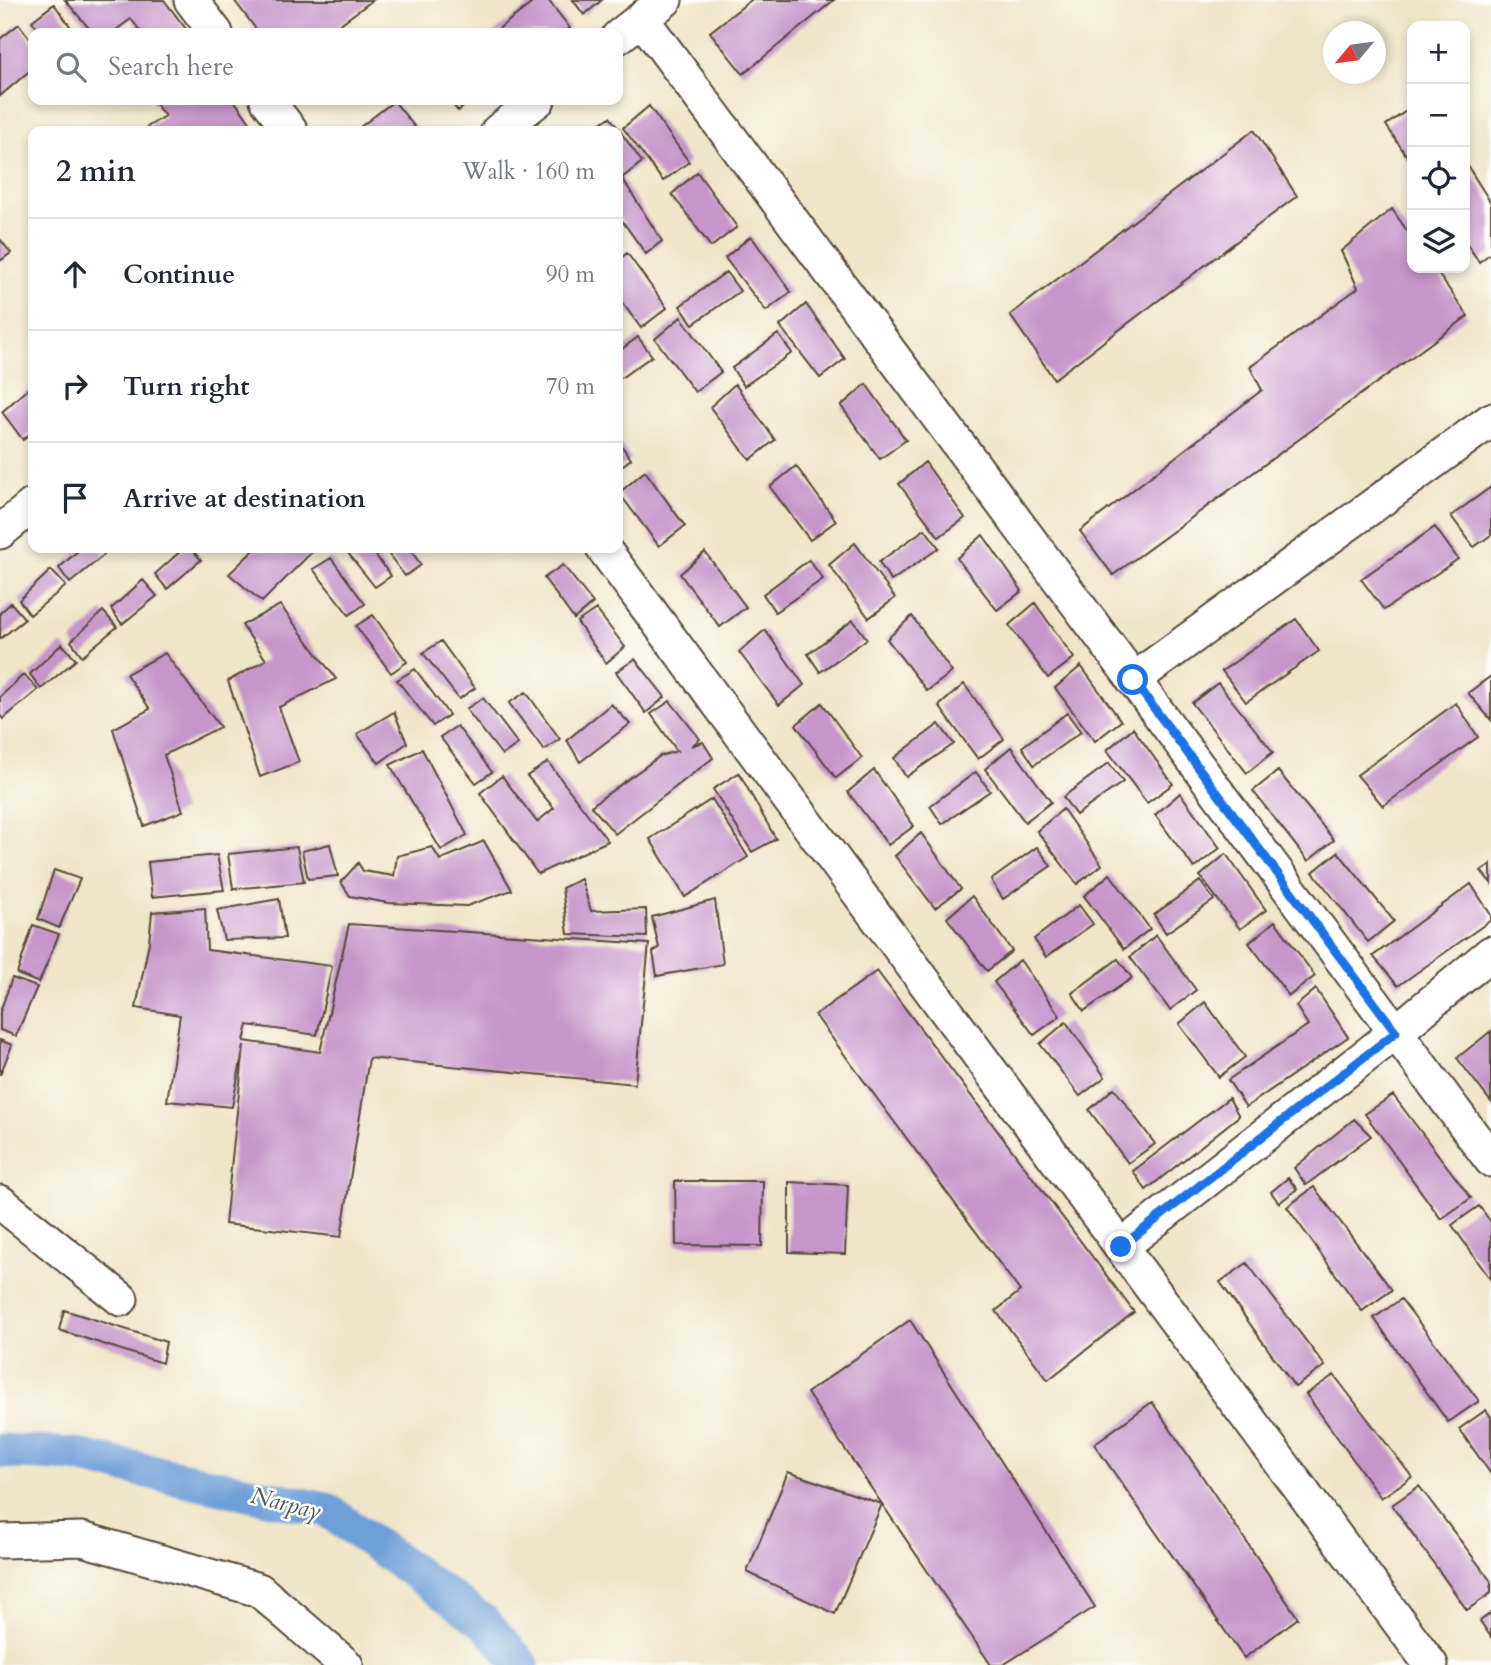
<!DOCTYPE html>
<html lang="en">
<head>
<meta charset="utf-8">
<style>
  body { margin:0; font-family:Cardo,serif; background:#f2f2f3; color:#1f2937 }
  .controls { position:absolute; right:21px; top:21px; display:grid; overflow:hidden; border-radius:14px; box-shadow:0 4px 10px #0003 }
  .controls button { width:63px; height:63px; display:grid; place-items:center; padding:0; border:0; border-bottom:2px solid #e0e1e3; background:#fff; color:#1f2937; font:35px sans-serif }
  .compass { position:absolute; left:1323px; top:21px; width:63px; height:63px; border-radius:50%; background:#fff; box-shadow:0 4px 10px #0003; rotate:241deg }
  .stop { position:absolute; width:21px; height:21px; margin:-16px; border:5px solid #1a73e8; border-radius:50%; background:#fff }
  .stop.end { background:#1a73e8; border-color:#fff; box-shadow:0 2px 7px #0008 }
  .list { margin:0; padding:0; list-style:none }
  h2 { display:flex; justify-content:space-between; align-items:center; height:91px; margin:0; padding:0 28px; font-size:30px }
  h2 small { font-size:23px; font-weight:400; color:#747a83 }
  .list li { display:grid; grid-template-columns:46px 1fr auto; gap:21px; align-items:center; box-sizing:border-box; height:112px; padding:0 28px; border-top:2px solid #e0e1e3 }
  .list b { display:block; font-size:26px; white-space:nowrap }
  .list em { font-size:23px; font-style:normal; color:#747a83 }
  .icon { flex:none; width:38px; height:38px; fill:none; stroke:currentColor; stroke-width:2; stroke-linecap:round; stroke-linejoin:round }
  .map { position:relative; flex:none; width:1491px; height:1665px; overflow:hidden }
  .search { position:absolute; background:#fff; box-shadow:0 4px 10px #0003; left:28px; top:28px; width:595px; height:77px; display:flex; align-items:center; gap:18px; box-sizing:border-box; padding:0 24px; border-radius:14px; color:#747a83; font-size:26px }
  .panel { position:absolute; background:#fff; box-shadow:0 4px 10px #0003; left:28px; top:126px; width:595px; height:427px; border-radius:14px }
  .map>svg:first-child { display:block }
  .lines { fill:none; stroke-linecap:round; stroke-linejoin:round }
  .canal { stroke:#6e9fd8; stroke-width:35 }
  .building { fill:#c695ca }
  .street-casing { stroke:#564638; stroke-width:37 }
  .street { stroke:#fff; stroke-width:33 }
  .route { stroke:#1a73e8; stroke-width:9 }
  .labels { text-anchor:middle; stroke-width:5; stroke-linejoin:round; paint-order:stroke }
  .water-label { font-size:24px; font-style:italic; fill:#4f5968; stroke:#fdfcf7 }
</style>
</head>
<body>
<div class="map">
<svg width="1491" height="1665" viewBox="0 0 1491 1665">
  <rect width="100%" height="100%" fill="#fdfcf7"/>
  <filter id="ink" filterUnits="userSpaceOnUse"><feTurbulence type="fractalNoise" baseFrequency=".0143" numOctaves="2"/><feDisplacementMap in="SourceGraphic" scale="14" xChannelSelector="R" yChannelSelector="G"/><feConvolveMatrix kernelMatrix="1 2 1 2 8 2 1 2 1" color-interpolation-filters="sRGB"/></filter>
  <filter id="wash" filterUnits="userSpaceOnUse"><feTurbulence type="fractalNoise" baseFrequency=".00686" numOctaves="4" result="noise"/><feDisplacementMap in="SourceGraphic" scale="28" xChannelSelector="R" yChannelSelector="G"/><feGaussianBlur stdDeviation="1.57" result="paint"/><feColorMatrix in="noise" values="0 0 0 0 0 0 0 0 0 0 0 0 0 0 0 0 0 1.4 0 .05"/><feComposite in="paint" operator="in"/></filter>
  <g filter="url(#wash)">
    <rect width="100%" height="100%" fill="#efe5c8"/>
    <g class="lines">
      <path class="canal" d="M 0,1451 L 73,1455 L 327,1510 L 484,1622 L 522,1665"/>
    </g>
    <g id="blocks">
      <path class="building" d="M 65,0 L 164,0 L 189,33 L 142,33 L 131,19 L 112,33 L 93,33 Z
        M 234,0 L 373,0 L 328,33 L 259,33 Z
        M 536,0 L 548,0 L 570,28 L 563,33 L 493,33 Z
        M 573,0 L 602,0 L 584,15 Z
        M 751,0 L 834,0 L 743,74 L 710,32 Z
        M 54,4 L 75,33 L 41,33 L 32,21 Z
        M 19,24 L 33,43 L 33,68 L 0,96 L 0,39 Z
        M 152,100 L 234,100 L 256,131 L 150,131 L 147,127 L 165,116 Z
        M 449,100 L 472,100 L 458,111 Z
        M 394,101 L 418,131 L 355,131 Z
        M 649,106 L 689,162 L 663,181 L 623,128 Z
        M 1412,107 L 1412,164 L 1386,125 Z
        M 610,117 L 642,162 L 622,178 L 662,241 L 646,254 L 618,215 L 618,131 L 589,131 Z
        M 1254,130 L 1297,196 L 1054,379 L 1010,315 Z
        M 1465,162 L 1491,203 L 1491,253 L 1479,262 L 1465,241 Z
        M 697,172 L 737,227 L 711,247 L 672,194 Z
        M 1392,209 L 1412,238 L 1412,268 L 1434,268 L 1468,316 L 1113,575 L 1080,531 L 1262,390 L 1250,367 L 1358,288 L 1341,251 Z
        M 751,236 L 791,292 L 766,311 L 725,258 Z
        M 0,239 L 11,253 L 0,261 Z
        M 627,253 L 667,308 L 641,328 L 618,297 L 618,261 Z
        M 726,272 L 740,291 L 693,324 L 680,306 Z
        M 806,304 L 845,359 L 820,378 L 780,326 Z
        M 681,317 L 721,372 L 695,392 L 655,339 Z
        M 778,334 L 792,353 L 744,386 L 732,368 Z
        M 638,337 L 652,356 L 618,380 L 618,352 Z
        M 33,384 L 33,431 L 23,440 L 2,412 Z
        M 735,384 L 775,440 L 750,460 L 710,407 Z
        M 866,384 L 906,440 L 880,459 L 841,406 Z
        M 618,441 L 631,459 L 618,469 Z
        M 925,462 L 965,518 L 939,537 L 899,484 Z
        M 796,466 L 836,521 L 810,540 L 770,487 Z
        M 645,471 L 685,526 L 659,546 L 619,493 Z
        M 1491,487 L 1491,535 L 1474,547 L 1451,516 Z
        M 1435,527 L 1458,559 L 1384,610 L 1361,579 Z
        M 925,529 L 939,548 L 891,581 L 879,562 Z
        M 983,535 L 1022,591 L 997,610 L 957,558 Z
        M 855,543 L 895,598 L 869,618 L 829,565 Z
        M 81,548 L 100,548 L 105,554 L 70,583 L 59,568 Z
        M 184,548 L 191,548 L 201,560 L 167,589 L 155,574 Z
        M 256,548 L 316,548 L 262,602 L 229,574 Z
        M 344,548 L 370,548 L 391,576 L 375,587 Z
        M 384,548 L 409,548 L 421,565 L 405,576 Z
        M 705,552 L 746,607 L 720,627 L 680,574 Z
        M 331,558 L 365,604 L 349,615 L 313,569 Z
        M 809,560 L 823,579 L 775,612 L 763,594 Z
        M 563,565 L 593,603 L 574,619 L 544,578 Z
        M 51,570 L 66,586 L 30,615 L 19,600 Z
        M 143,580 L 157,596 L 122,624 L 111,609 Z
        M 11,603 L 25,619 L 0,639 L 0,613 Z
        M 1035,603 L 1074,658 L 1048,678 L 1009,625 Z
        M 280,605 L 336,679 L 279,707 L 299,762 L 260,777 L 228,681 L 266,660 L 242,625 Z
        M 596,609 L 625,647 L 606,663 L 577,622 Z
        M 103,611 L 117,627 L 82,656 L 71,641 Z
        M 373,615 L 407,662 L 391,673 L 356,626 Z
        M 912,616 L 952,672 L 927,691 L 887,639 Z
        M 1296,619 L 1319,651 L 1246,702 L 1222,671 Z
        M 853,620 L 867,639 L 820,672 L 808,654 Z
        M 765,630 L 804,685 L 779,705 L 739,652 Z
        M 441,641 L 475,688 L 459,699 L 423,653 Z
        M 62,644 L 76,660 L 41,689 L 30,674 Z
        M 165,653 L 220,727 L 164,755 L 183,811 L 144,826 L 113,729 L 150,709 L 126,674 Z
        M 635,659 L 665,697 L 646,713 L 616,672 Z
        M 1081,666 L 1121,721 L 1095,741 L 1055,688 Z
        M 415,669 L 449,715 L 433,726 L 397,680 Z
        M 24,674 L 38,690 L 3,719 L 0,715 L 0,697 Z
        M 1491,676 L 1491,720 L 1468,693 Z
        M 1218,683 L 1273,752 L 1247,773 L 1192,703 Z
        M 964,684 L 1004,739 L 978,759 L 939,706 Z
        M 526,692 L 560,739 L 544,750 L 509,703 Z
        M 483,698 L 518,744 L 502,755 L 466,709 Z
        M 670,701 L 700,739 L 691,746 L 703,742 L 713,758 L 615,834 L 591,806 L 660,756 L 677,751 L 651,714 Z
        M 822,703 L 862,758 L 836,778 L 796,725 Z
        M 1456,703 L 1478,737 L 1383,806 L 1357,775 Z
        M 611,704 L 630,724 L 580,762 L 567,740 Z
        M 394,712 L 407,743 L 379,763 L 357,734 Z
        M 1067,713 L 1081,732 L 1034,765 L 1022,747 Z
        M 939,724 L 954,744 L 906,777 L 894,758 Z
        M 457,726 L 492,772 L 476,783 L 440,737 Z
        M 1133,728 L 1173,784 L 1147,803 L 1107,750 Z
        M 1011,747 L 1051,802 L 1025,822 L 985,769 Z
        M 422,749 L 467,835 L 441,850 L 390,765 Z
        M 548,762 L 608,841 L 538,874 L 480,793 L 502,776 L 537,822 L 554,808 L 527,776 Z
        M 1109,763 L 1123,782 L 1076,815 L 1063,797 Z
        M 874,770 L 914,826 L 888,845 L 848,792 Z
        M 1278,771 L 1334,840 L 1308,861 L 1253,791 Z
        M 976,772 L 990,791 L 942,824 L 930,806 Z
        M 739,773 L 776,839 L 752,852 L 713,789 Z
        M 1180,793 L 1220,848 L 1194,868 L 1155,815 Z
        M 712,799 L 748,857 L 685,897 L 650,839 Z
        M 1063,809 L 1102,865 L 1077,884 L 1037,831 Z
        M 921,833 L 961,889 L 935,908 L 895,856 Z
        M 484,841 L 512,890 L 467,906 L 388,903 L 350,896 L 341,882 L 358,863 L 363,871 L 394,876 L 397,856 L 432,847 L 440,860 Z
        M 330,844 L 338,876 L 308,879 L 302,851 Z
        M 297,847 L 304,882 L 233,889 L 228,854 Z
        M 1037,847 L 1051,866 L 1003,899 L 991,880 Z
        M 1338,852 L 1394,921 L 1368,942 L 1313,872 Z
        M 1226,854 L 1266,910 L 1240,929 L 1200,876 Z
        M 217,855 L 224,890 L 152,897 L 148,862 Z
        M 1491,864 L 1491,883 L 1481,871 Z
        M 54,870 L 80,879 L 59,928 L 38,919 Z
        M 1110,874 L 1150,929 L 1124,949 L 1084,896 Z
        M 581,879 L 591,911 L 646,909 L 647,937 L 568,934 L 562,888 Z
        M 1200,881 L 1214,900 L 1166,933 L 1154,915 Z
        M 1471,884 L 1491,915 L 1491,920 L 1398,986 L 1373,956 Z
        M 972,896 L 1012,951 L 987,971 L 947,918 Z
        M 279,899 L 285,938 L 224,940 L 217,910 Z
        M 715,900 L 723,964 L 657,976 L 653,952 L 659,948 L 652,917 Z
        M 1079,905 L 1093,924 L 1046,957 L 1034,939 Z
        M 205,908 L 207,950 L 332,966 L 317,1035 L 248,1025 L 244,1041 L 320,1052 L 349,924 L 649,944 L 635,1084 L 369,1058 L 341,1237 L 225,1224 L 244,1046 L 232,1107 L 167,1101 L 180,1015 L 136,1008 L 149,942 L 152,912 Z
        M 1275,921 L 1315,976 L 1289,996 L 1249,943 Z
        M 33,925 L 59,934 L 39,983 L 17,974 Z
        M 1156,935 L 1196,990 L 1170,1010 L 1130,957 Z
        M 1118,959 L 1132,978 L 1084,1011 L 1072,993 Z
        M 1020,960 L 1060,1016 L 1034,1035 L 994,982 Z
        M 877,971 L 1134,1312 L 1048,1380 L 996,1311 L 1020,1291 L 815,1015 Z
        M 12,978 L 37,987 L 16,1036 L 0,1030 L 0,1012 Z
        M 1316,989 L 1348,1037 L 1246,1107 L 1228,1080 L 1308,1025 L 1296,1006 Z
        M 1205,1002 L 1245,1057 L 1219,1077 L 1179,1024 Z
        M 1066,1022 L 1105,1077 L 1080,1096 L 1040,1044 Z
        M 1491,1031 L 1491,1102 L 1457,1058 Z
        M 0,1040 L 12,1045 L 0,1075 Z
        M 1114,1088 L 1155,1144 L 1128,1163 L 1089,1110 Z
        M 1393,1095 L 1471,1198 L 1441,1219 L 1365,1114 Z
        M 1229,1098 L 1239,1116 L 1146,1190 L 1133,1171 Z
        M 1354,1119 L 1371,1136 L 1306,1185 L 1294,1168 Z
        M 1288,1178 L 1297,1189 L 1279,1203 L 1271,1192 Z
        M 675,1181 L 763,1181 L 762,1246 L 676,1245 Z
        M 789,1182 L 848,1185 L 845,1254 L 789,1252 Z
        M 1314,1187 L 1392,1290 L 1362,1311 L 1287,1207 Z
        M 1479,1206 L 1491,1222 L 1491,1280 L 1452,1225 Z
        M 1247,1263 L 1325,1366 L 1295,1387 L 1220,1282 Z
        M 1401,1299 L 1479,1401 L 1448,1422 L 1374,1318 Z
        M 64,1310 L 166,1342 L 162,1363 L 59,1330 Z
        M 910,1320 L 1095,1607 L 1003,1665 L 991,1665 L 882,1504 L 835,1614 L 747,1572 L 788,1472 L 882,1504 L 807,1393 Z
        M 1334,1375 L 1412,1477 L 1381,1498 L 1306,1394 Z
        M 1152,1402 L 1298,1618 L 1244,1658 L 1094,1444 Z
        M 1486,1410 L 1491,1417 L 1491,1474 L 1459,1429 Z
        M 1419,1486 L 1491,1581 L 1491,1593 L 1467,1610 L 1392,1505 Z
        M 1491,1613 L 1491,1637 L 1480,1621 Z"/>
    </g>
  </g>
  <g filter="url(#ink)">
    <use href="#blocks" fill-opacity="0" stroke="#564638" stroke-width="2"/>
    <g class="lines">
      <g class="street-casing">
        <path id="street" d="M 191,0 L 216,33
          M 642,19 L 1491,1160
          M 618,37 L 665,0
          M 267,100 L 291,131
          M 498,131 L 538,100
          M 0,532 L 33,505
          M 603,548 L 1431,1665
          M 1133,680 L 1491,420
          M 0,1202 L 121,1299
          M 1121,1247 L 1396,1032 L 1491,953
          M 0,1541 L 82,1539 L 259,1590 L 346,1665"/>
      </g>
      <use href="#street" class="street"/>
    </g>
  </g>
  <g class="lines" filter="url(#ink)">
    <path class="route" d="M 1121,1247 L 1396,1032 L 1133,680"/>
  </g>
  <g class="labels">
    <g class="water-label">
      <text transform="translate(286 1503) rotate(14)" y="8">Narpay</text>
    </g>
  </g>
</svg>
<div class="controls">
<button>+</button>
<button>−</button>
<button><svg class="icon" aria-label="locate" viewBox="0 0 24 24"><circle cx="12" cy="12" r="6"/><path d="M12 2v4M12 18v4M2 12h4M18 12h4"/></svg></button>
<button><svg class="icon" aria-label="layers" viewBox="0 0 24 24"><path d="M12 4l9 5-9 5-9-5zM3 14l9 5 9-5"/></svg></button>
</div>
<svg class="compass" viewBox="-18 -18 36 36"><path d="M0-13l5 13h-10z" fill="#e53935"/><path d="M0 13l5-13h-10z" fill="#747a83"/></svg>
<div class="stop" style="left:1133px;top:680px"></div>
<div class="stop end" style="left:1121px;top:1247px"></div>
<div class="search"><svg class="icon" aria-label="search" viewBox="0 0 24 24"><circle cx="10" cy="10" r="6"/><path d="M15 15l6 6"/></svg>Search here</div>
<section class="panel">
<h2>2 min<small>Walk · 160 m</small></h2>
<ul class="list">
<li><svg class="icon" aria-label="ahead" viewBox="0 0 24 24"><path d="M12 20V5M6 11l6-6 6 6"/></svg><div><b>Continue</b></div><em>90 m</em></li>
<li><svg class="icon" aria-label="right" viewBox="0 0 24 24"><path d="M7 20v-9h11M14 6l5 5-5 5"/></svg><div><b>Turn right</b></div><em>70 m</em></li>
<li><svg class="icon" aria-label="arrive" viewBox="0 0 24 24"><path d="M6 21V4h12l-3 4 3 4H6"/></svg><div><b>Arrive at destination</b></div></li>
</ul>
</section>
</div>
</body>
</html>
